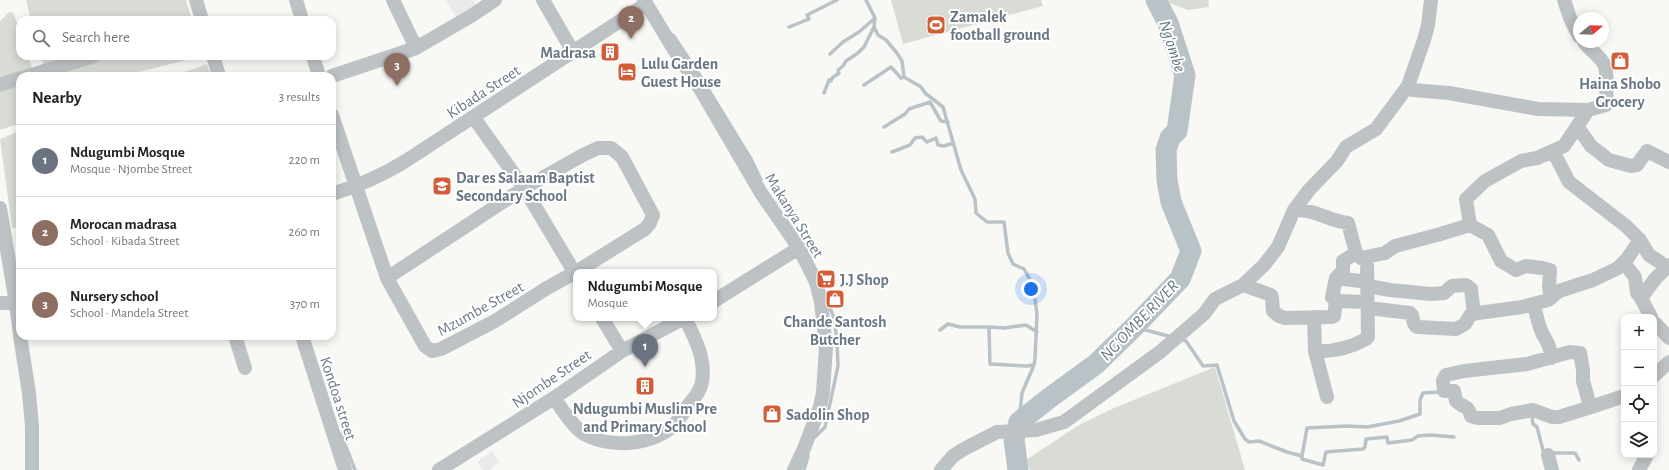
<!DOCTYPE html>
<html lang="en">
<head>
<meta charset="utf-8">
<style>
  body { margin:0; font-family:"Alegreya Sans",sans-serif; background:#f6f6f6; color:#222 }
  .controls { position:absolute; right:12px; bottom:12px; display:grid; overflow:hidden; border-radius:8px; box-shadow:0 2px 10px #0003 }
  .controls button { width:36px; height:36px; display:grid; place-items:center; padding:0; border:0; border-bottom:1px solid #e0e0e0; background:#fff; color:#222; font:20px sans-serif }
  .compass { position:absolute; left:1573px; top:12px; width:36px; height:36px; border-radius:50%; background:#fff; box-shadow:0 2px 10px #0003; rotate:71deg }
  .you { position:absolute; left:1031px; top:289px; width:14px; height:14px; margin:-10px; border:3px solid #fff; border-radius:50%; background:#1a73e8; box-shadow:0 0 0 6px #1a73e833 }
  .badge { display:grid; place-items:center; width:26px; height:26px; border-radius:50%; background:#d45d39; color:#fff; font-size:13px; font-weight:700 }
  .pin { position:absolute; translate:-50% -33px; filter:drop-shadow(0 1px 2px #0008) }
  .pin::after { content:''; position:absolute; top:21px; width:14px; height:12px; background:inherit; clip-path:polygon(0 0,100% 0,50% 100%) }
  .popup { position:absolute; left:573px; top:269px; width:144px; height:52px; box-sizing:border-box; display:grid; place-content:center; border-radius:8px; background:#fff; filter:drop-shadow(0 1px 3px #0005); font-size:13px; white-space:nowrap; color:#767676 }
  .popup b { font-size:15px; color:#222 }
  .popup::after { content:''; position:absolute; left:50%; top:100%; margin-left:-8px; border:8px solid transparent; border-top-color:#fff }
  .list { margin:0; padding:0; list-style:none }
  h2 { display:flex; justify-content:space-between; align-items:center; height:52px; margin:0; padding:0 16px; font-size:17px }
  h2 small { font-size:13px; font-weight:400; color:#767676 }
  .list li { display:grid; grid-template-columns:26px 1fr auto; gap:12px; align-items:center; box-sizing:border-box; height:72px; padding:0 16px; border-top:1px solid #e0e0e0 }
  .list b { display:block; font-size:15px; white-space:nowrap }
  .list p { margin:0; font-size:13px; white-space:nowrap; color:#767676 }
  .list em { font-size:13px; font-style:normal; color:#767676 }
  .icon { flex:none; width:22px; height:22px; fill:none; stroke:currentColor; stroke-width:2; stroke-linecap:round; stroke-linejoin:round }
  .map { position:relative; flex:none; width:1669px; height:470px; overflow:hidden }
  .search { position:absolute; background:#fff; box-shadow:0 2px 10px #0003; left:16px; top:16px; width:320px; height:44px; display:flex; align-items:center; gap:10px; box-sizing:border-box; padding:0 14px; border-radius:12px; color:#767676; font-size:15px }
  .panel { position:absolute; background:#fff; box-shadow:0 2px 10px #0003; left:16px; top:72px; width:320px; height:268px; border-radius:12px }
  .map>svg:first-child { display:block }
  .built { fill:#e9eae9 }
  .green { fill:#d8dcd5 }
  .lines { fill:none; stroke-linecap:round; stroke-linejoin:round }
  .stream { stroke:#b9c3c7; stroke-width:3.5 }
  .river { stroke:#b9c3c7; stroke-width:21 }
  .minor { stroke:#bdc2c5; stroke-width:14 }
  .labels { text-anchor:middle; stroke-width:4; stroke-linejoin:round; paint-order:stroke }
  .poi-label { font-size:16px; font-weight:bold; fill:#697884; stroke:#fff; text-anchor:start }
  .street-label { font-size:16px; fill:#697884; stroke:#fff }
  .water-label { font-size:17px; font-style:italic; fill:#65787f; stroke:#fff }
</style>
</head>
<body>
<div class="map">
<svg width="1669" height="470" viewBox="0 0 1669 470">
  <rect width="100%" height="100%" fill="#f8f8f5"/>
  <path class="built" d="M 446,0 L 473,0 L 477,6 L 457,18 Z
    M 492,451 L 499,462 L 489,470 L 483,470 L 477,462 Z"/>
  <path class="green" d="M 26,0 L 186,0 L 192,20 L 31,20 Z
    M 891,0 L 1041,0 L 1043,6 L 903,44 Z
    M 1168,0 L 1208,0 L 1209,7 L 1188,10 L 1169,3 Z
    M 13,12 L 20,31 L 20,56 L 28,56 L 35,76 L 20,76 L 20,123 L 0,130 L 0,21 L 8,13 Z
    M 41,56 L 203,56 L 122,76 L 47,76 Z
    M 207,64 L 211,76 L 173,76 Z
    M 20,131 L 20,227 L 12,228 L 0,139 Z
    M 1215,367 L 1245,470 L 1030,470 L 1026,460 L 1079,425 L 1114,408 Z"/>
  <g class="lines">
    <path class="stream" d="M 866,0 L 875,18 L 874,27 L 878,35 L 886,40 L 897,53 L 902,61 L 904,77 L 921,87 L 925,93 L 943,107 L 961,170 L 975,199 L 976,213 L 987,222 L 1004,222 L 1008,253 L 1013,264 L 1024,269 L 1033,285 L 1037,314 L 1035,359 L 1034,365 L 1022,393 L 1019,422
      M 789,27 L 809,19 L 807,15 L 837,0
      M 673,35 L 703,80
      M 830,54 L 843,42 L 859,32 L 875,18
      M 864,85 L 891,67 L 901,78 L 904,77
      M 708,89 L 751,159 L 761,180
      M 824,93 L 829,80 L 831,81 L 832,78 L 839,73 L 838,70 L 843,66 L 846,61 L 858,53 L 864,47 L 874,27
      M 884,127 L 905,114 L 909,109 L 930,102 L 941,121 L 948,122
      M 892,152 L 910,145 L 915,138 L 922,137 L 927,142 L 936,138 L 938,145 L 944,146 L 953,143
      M 989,327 L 1004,328 L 1026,325 L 1037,332
      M 1134,327 L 1172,337
      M 940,330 L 948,324 L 960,327 L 989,327 L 990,364 L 1026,366 L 1034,365
      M 1180,339 L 1186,341 L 1203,366 L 1217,365 L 1234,421 L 1245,439 L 1249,442 L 1259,441 L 1287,452 L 1302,456 L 1302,459 L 1323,465 L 1326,452 L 1363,449 L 1365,447 L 1366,439 L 1387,437 L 1388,443 L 1412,440 L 1418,436 L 1430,435 L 1454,437
      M 1528,415 L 1532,417 L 1533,424 L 1537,427 L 1544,454
      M 341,434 L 355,470
      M 815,437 L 825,427 L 838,366 L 837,341 L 834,318 L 827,300
      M 1550,453 L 1575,453 L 1579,460
      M 1302,456 L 1307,428 L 1347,426 L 1367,427 L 1399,421 L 1420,414 L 1420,400 L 1423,393 L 1442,392
      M 804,470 L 808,456"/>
    <path class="river" d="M 1018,470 L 1014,439 L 1019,422 L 1048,399 L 1096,364 L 1134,327 L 1180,279 L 1191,251 L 1171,202 L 1167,180 L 1166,150 L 1170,138 L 1177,131 L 1185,75 L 1168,23 L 1156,0"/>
    <path class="minor" d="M 196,0 L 202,20
      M 296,0 L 302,20
      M 393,0 L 416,48
      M 543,0 L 573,52
      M 644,0 L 673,48 L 699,87 L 761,193 L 799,248 L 816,282 L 821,302 L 826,347 L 823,392 L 820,407 L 803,451 L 794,470
      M 1564,0 L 1570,18 L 1579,36
      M 213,56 L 219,76
      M 313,56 L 319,76
      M 28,76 L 94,56
      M 332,76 L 416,48 L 471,16 L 495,0
      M 0,85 L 20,78
      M 1408,86 L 1413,90 L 1449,93 L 1538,109 L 1588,110
      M 332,115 L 387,278 L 425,346 L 432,351 L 441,349 L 495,321 L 547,288 L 576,272
      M 474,118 L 524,188 L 576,275
      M 1577,126 L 1591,146 L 1609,160 L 1631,166 L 1637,165 L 1647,151 L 1669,162
      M 1555,150 L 1554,153 L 1569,182 L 1626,226 L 1640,240 L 1649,255 L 1660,262 L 1665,269
      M 332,194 C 358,186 381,176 404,162 L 646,4
      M 0,208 L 16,303 L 20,334
      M 1294,210 C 1316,209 1328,221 1348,223 L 1356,253 L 1361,258 L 1385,253 L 1395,246 L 1437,235 L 1470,225 L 1466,199 L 1485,181 L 1521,161 L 1537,158 L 1564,146 L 1588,110 L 1606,105 C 1606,94 1609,68 1602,61 C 1597,54 1589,49 1584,42
      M 1470,225 L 1488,235 L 1501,261 L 1516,270 L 1526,266 L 1542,268 L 1550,270 L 1549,287 L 1551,298
      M 1624,263 L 1635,277 L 1637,293 L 1641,298
      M 387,278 L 524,188 L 583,155 L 598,148 L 611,148 L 622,157 L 653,215 L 650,223 L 645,229 L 576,272
      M 1336,278 L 1368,282
      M 1243,285 L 1271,295 L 1272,298 L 1273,311 L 1279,316 L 1285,318 L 1332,317 L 1334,316 L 1336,301 L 1367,302
      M 1368,286 L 1390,290 L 1431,294 L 1444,293 L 1452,286 L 1466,285 L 1471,289 L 1474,314
      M 714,301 L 799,248
      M 1336,301 L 1336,299 L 1332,297 L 1336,278 L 1343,271 L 1343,261 L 1356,253
      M 0,303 L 16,303
      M 1534,304 C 1536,314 1538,324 1542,333 C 1547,342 1551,347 1551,358
      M 1368,308 L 1410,313 C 1415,317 1411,323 1417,327 L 1456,329 L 1465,324 L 1471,314 L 1522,307 L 1548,300 L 1559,291 L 1593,280 L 1618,268 L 1627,259 L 1640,240
      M 1314,317 L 1315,351 L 1327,397
      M 1651,317 L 1641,298 L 1655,279 L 1669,265
      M 602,318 L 622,351
      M 1654,322 L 1669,338
      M 20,336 L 29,393 L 32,426 L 32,470
      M 235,336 L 245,368
      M 302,336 L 345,470
      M 1315,351 C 1334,352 1350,348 1366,339 L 1368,337 L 1367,260 L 1361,258
      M 1570,352 L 1580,353 L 1583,370 L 1583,381 L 1590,406 L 1588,408 L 1559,417 L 1552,417 L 1533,410 L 1511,414 L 1500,418 L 1478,418 L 1471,416 C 1468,405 1464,408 1456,401 L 1454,391 L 1444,391 L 1443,381 L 1446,375 L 1464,371 L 1527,364 Z
      M 1654,376 L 1669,362
      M 554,398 C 562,409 575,431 588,436 C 614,448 653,445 674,425 C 679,420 683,413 687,407 C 693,399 700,393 702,382 C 706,359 695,338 685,318
      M 1588,408 L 1624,396
      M 1548,455 L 1552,470
      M 439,470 L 554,398 L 622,351 L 684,318
      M 941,470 L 953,456 L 964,449 L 997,432 L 1036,430 L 1064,422 L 1160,352 L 1204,314 L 1215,299 L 1243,285 L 1264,265 L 1278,247 L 1294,210 L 1309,190 L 1337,161 L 1346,147 L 1376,129 L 1408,86 L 1424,40 L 1428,25 L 1431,0
      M 1639,470 L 1647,455"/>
  </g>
  <defs>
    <g id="stadium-square" transform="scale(1)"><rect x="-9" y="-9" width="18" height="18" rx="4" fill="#d45d39" stroke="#fff"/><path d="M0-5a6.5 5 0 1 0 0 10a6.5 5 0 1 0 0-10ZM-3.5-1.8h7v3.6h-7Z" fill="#fff"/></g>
    <g id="building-square" transform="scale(1)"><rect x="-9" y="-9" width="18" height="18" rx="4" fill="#d45d39" stroke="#fff"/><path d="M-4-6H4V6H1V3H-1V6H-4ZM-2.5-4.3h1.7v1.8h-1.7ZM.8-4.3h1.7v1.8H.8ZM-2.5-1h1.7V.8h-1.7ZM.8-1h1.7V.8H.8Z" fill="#fff"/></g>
    <g id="shop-square" transform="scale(1)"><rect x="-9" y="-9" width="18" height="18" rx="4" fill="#d45d39" stroke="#fff"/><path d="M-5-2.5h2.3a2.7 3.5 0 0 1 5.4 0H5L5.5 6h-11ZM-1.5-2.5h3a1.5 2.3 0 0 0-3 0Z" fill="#fff"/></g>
    <g id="hotel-square" transform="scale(1)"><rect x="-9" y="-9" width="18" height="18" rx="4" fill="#d45d39" stroke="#fff"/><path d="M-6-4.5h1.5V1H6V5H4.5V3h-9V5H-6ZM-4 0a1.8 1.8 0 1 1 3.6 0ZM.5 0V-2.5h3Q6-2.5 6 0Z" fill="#fff"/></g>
    <g id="school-square" transform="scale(1)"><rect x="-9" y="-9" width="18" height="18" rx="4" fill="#d45d39" stroke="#fff"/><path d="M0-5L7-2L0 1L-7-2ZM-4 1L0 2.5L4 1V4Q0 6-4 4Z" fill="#fff"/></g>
    <g id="supermarket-square" transform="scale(1)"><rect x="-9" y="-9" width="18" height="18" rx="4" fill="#d45d39" stroke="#fff"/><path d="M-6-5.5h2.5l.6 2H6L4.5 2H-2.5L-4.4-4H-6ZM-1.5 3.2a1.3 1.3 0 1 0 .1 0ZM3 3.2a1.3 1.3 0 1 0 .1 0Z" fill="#fff"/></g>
  </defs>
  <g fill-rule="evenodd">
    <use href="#stadium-square" x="936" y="25"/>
    <use href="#building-square" x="610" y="52"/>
    <use href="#shop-square" x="1620" y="61"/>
    <use href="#hotel-square" x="627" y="72"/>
    <use href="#school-square" x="442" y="186"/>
    <use href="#supermarket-square" x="826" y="279"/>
    <use href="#shop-square" x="835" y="299"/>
    <use href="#building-square" x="645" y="386"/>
    <use href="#shop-square" x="772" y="414"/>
  </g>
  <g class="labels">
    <g class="poi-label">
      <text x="950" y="22">Zamalek<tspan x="950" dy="18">football ground</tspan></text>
      <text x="596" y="58" text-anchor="end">Madrasa</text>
      <text x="641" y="69">Lulu Garden<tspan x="641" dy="18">Guest House</tspan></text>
      <text x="1620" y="89" text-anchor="middle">Haina Shobo<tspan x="1620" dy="18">Grocery</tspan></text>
      <text x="456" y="183">Dar es Salaam Baptist<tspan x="456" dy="18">Secondary School</tspan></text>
      <text x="840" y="285">J.J Shop</text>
      <text x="835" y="327" text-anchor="middle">Chande Santosh<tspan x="835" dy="18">Butcher</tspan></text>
      <text x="645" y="414" text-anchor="middle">Ndugumbi Muslim Pre<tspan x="645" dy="18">and Primary School</tspan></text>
      <text x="786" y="420">Sadolin Shop</text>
    </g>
    <g class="street-label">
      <text transform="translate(483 91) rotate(-33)" y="6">Kibada Street</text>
      <text transform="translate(795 215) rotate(58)" y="6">Makanya Street</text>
      <text transform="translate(480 308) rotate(-29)" y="6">Mzumbe Street</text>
      <text transform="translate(551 378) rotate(-34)" y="6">Njombe Street</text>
      <text transform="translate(339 398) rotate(72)" y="6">Kondoa street</text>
    </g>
    <g class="water-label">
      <text transform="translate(1173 46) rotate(72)" y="6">Ng'ombe</text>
      <text transform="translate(1139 320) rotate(-46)" y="6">NG'OMBE RIVER</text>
    </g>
  </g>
</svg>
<div class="controls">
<button>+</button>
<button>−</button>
<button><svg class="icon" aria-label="locate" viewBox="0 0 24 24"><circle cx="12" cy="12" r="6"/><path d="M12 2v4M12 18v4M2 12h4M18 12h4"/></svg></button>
<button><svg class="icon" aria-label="layers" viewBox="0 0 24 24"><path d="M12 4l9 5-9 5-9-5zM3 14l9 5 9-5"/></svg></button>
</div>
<svg class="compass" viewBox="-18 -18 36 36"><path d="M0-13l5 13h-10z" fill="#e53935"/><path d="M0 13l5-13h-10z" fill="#767676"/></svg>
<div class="you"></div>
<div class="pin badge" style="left:645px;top:367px;background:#6b7280">1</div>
<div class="popup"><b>Ndugumbi Mosque</b>Mosque</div>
<div class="pin badge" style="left:631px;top:39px;background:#8d6e63">2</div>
<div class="pin badge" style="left:397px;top:86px;background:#8d6e63">3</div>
<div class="search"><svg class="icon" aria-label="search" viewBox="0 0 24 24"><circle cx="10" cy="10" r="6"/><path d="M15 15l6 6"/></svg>Search here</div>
<section class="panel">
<h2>Nearby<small>3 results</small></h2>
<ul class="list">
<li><span class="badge" style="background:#6b7280">1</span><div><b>Ndugumbi Mosque</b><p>Mosque · Njombe Street</p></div><em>220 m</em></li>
<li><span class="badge" style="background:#8d6e63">2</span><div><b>Morocan madrasa</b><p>School · Kibada Street</p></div><em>260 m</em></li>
<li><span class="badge" style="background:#8d6e63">3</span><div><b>Nursery school</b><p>School · Mandela Street</p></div><em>370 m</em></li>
</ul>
</section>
</div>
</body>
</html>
